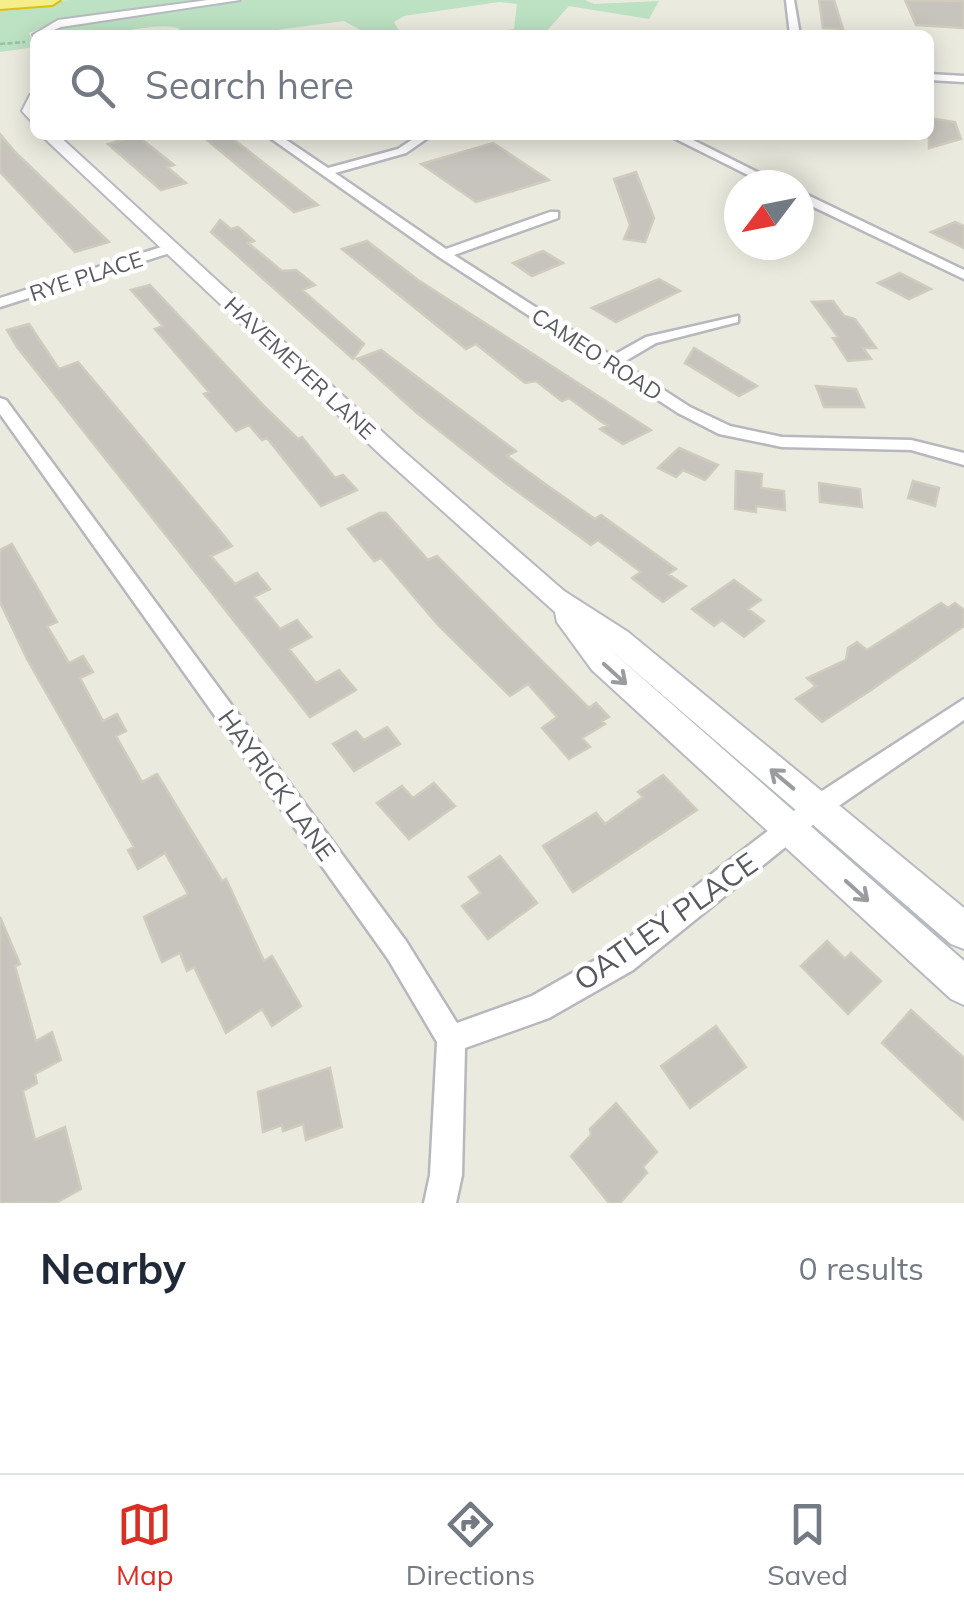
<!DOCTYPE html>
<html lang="en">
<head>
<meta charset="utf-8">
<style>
  body { margin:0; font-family:Mulish,sans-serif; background:#f6f6f7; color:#1f2937 }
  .compass { position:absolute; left:724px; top:170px; width:90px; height:90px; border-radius:50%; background:#fff; box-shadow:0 5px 25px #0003; rotate:238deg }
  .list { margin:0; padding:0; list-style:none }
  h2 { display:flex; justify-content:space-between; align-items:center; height:130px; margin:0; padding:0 40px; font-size:42px }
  h2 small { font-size:32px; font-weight:400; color:#747a83 }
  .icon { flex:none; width:55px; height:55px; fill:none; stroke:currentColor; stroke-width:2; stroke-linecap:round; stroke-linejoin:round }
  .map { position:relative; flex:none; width:964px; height:1203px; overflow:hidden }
  .search { position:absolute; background:#fff; box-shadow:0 5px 25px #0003; left:30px; right:30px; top:30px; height:110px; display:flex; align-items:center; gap:25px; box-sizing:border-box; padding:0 35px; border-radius:15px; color:#747a83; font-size:38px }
  .sheet { height:270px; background:#fff }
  nav { display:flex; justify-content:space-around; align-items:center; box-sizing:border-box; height:140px; border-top:2px solid #e0e1e3; background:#fff; font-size:28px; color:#747a83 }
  nav a { display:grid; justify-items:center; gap:5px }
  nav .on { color:#d93025 }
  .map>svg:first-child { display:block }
  .green { fill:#bde1c3 }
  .building { fill:#c6c4bd; stroke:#cfccbe; stroke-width:2.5 }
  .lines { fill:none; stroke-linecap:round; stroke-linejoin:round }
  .street-casing { stroke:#b7b8be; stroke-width:5 }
  .secondary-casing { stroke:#b8bac1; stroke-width:4 }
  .highway-casing { stroke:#ddc00d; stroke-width:4 }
  .path { stroke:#97c1aa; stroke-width:2.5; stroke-dasharray:5 2.5; stroke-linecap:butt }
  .street { fill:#fff; fill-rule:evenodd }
  .secondary { fill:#fff; fill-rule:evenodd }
  .highway { fill:#f6ed8b; fill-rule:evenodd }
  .oneway { stroke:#9b9ca0 }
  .labels { text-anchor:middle; stroke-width:9; stroke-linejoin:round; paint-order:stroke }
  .far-street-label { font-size:22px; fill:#585a60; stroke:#fff }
  .street-label { font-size:25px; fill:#585a60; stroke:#fff }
  .near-street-label { font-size:30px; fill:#585a60; stroke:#fff }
</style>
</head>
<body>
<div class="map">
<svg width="964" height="1203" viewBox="0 0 964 1203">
  <rect width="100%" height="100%" fill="#ebeadf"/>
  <path class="green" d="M 70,0 L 218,0 L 53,23 L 29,33 L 35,47 L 0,52 L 0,6 Z
    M 245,0 L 585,0 L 594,4 L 659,1 L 649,19 L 569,6 L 543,35 L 466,35 L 514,29 L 517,4 L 499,2 L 404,16 L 394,22 L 402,35 L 369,35 L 344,21 L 238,35 L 183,35 L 178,28 C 138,20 84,49 49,32 L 61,26 Z"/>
  <path class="building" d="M 819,0 L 834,0 L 843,29 L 823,28 Z
    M 905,0 L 964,1 L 964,28 L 916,25 Z
    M 929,118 L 955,122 L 961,139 L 929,148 Z
    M 0,134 L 16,153 L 109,242 L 75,252 L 0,172 Z
    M 201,135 L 228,135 L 318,205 L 294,212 Z
    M 132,137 L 140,138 L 174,165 L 167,167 L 186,183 L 161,190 L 108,144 Z
    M 493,143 L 549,180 L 476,202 L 421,164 Z
    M 636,172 L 654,218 L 645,242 L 624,239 L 630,225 L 614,179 Z
    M 220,220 L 231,229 L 238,227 L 254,241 L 248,243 L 282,271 L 296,270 L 315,285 L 302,290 L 364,344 L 353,359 L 211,232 Z
    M 955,222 L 964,226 L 964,248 L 931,232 Z
    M 367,241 L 418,280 L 651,430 L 623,444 L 600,429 L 607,425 L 603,423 L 569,398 L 562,401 L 536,381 L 525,383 L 476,344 L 466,349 L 342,249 Z
    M 543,251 L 563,263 L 532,276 L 513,263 Z
    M 900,273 L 931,289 L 909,299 L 878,283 Z
    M 659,279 L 680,291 L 616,322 L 592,308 Z
    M 150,285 L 265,407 L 298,439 L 302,437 L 335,478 L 343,475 L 357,490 L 321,506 L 267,438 L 262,440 L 249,425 L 236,431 L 204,394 L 209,392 L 155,329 L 163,326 L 131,290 Z
    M 833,301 L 844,316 L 855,319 L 876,348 L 863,348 L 871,359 L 848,361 L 833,338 L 838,337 L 812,302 Z
    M 29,324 L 59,369 L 78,362 L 220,531 L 232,546 L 211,556 L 235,584 L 257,573 L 270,589 L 254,597 L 280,629 L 297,620 L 311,637 L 289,649 L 316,683 L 339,670 L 356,690 L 310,717 L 17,347 L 7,330 Z
    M 694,348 L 757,386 L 739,396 L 685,363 Z
    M 381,350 L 516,451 L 507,456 L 548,486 L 595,519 L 601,515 L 676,569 L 668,574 L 686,586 L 663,602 L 632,578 L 641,572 L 598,540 L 591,545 L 503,481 L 417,413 L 357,359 Z
    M 816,386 L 856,389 L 864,407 L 824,407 Z
    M 679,448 L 718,465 L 705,480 L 683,470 L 676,477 L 658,468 Z
    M 736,471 L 762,474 L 761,488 L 784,491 L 785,510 L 756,506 L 756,512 L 735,509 Z
    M 913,481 L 939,488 L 935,506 L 908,498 Z
    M 819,483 L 860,489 L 862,507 L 820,502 Z
    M 379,513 L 386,513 L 428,560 L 437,556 L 589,708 L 596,703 L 609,717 L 602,721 L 605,724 L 582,738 L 590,747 L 569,759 L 542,728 L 557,717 L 528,684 L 510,696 L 438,625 L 381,558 L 374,561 L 348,529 Z
    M 12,544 L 57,622 L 47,626 L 69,663 L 83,656 L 93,672 L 80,678 L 103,721 L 117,714 L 126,731 L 116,736 L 142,782 L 157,774 L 222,881 L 226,879 L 264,961 L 272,956 L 301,1006 L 272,1026 L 262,1009 L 226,1033 L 194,967 L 187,971 L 180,953 L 162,962 L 144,917 L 188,894 L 165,853 L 138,869 L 128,850 L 134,847 L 27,659 L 0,602 L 0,550 Z
    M 734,580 L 761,600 L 748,609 L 764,621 L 744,637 L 722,620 L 714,626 L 692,609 Z
    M 941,603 L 948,608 L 955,603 L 964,610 L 964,626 L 868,692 L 822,722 L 796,699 L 816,686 L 807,678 L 846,660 L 848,648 L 857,642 L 867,650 Z
    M 387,727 L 400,744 L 354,771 L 333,744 L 356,731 L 364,740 Z
    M 663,775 L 697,810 L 573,892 L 543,846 L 596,813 L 605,824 L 643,797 L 638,792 Z
    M 434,783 L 455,806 L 409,839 L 377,803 L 402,786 L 413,798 Z
    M 500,856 L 537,903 L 488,939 L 462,906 L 481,893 L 469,877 Z
    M 0,917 L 20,964 L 15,966 L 36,1041 L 52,1032 L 61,1060 L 35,1074 L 37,1083 L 23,1091 L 35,1140 L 65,1127 L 81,1189 L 56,1203 L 0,1203 Z
    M 827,941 L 845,959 L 851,953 L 881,981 L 848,1014 L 801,966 Z
    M 911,1010 L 964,1058 L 964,1120 L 882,1043 Z
    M 716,1026 L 746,1067 L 690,1108 L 661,1066 Z
    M 330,1068 L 342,1127 L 306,1140 L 303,1124 L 283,1131 L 282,1125 L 263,1132 L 258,1092 Z
    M 616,1103 L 657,1152 L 643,1167 L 647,1173 L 620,1203 L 609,1203 L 571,1156 L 591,1135 L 590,1129 Z"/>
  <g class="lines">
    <g class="street-casing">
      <path id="street" d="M 786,0 L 794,0 L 800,35 L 790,35 Z
        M 929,74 L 964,76 L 964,82 L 929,80 Z
        M 266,135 L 279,135 L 328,168 L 398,149 L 419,135 L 432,135 L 406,153 L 335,173 L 446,249 L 550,212 L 558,212 L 558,218 L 454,255 L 612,356 L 646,337 L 738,316 L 738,322 L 656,343 L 622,363 L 690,407 L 730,426 L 782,437 L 911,440 L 964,453 L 964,465 L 911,450 L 782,447 L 719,434 L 678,413 L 439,257 Z
        M 668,135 L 683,135 L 783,185 L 768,185 Z
        M 799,191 L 964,270 L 964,279 L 799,200 Z
        M 171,244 L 178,248 L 176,251 L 0,307 L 0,298 Z
        M 0,398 L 6,400 L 406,941 L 457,1023 L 532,996 L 613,950 L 808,800 L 964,699 L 964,720 L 824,816 L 633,970 L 549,1018 L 465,1048 L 462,1175 L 456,1203 L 424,1203 L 430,1175 L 437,1042 L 388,959 L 0,414 Z"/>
    </g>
    <g class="secondary-casing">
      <path id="secondary" d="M 208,0 L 240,0 L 61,27 L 35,38 L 33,35 L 58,20 Z
        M 35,94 L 35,125 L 22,111 L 30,95 Z
        M 41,135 L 58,135 L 401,449 L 564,591 L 628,632 L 964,908 L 964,949 L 951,944 L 607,647 L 964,961 L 964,1005 L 951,999 L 592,670 L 557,622 L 555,612 L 385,459 Z"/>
    </g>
    <g class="highway-casing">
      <path id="highway" d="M 0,0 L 60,0 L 52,5 L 0,9 Z"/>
    </g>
    <path class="path" d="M 0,44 L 25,42"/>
    <use href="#street" class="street"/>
    <use href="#secondary" class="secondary"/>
    <use href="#highway" class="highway"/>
  </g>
  <defs><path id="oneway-shaft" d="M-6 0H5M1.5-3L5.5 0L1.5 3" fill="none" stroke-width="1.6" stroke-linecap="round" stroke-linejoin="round" transform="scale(2.5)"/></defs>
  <g class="oneway">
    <use href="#oneway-shaft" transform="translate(615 674) rotate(42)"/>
    <use href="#oneway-shaft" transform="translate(782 779) rotate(-140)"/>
    <use href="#oneway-shaft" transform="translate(857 891) rotate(42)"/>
  </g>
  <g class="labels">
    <g class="far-street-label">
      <text transform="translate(86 276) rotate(-18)" y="8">RYE PLACE</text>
      <text transform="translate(597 354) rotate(33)" y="8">CAMEO ROAD</text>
      <text transform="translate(300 368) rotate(43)" y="8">HAVEMEYER LANE</text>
    </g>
    <g class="street-label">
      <text transform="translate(277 785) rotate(54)" y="9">HAYRICK LANE</text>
    </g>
    <g class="near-street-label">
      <text transform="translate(666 922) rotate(-35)" y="10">OATLEY PLACE</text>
    </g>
  </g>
</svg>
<svg class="compass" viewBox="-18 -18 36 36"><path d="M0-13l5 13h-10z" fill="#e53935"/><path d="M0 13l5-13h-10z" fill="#747a83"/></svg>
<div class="search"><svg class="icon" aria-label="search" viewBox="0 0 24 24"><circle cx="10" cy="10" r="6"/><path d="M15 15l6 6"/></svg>Search here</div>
</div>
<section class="sheet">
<h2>Nearby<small>0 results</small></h2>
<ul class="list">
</ul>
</section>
<nav>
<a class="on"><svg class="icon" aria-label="map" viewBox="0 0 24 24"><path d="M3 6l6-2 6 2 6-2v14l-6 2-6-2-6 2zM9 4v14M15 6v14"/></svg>Map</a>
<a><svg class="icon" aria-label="directions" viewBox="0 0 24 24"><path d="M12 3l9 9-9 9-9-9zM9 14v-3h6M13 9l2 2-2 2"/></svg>Directions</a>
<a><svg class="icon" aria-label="saved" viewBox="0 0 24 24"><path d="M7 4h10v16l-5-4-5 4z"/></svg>Saved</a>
</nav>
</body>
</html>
